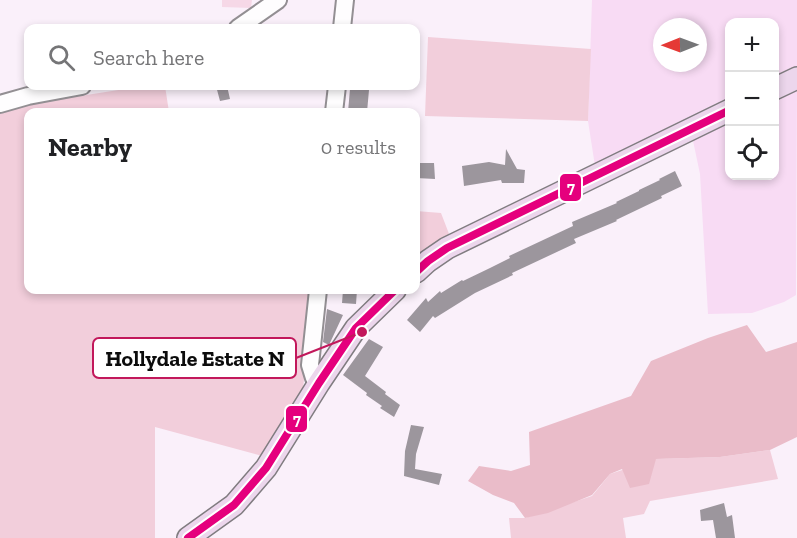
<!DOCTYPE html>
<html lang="en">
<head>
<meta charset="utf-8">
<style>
  body { margin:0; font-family:"Zilla Slab",serif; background:#f2f2f2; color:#202124 }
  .controls { position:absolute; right:18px; top:18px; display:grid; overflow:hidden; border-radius:12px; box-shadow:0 3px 9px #0003 }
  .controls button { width:54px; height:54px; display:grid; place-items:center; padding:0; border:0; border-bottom:2px solid #e0e0e0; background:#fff; color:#202124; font:30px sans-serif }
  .compass { position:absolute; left:653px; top:18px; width:54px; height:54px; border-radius:50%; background:#fff; box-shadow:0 3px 9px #0003; rotate:269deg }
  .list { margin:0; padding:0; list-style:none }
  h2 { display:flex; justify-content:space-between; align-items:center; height:78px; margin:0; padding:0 24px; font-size:26px }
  h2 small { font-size:20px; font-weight:400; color:#757577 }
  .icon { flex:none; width:33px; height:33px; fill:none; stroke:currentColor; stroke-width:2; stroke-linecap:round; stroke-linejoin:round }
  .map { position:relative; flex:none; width:797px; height:538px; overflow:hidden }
  .search { position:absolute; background:#fff; box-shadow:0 3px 9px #0003; left:24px; top:24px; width:396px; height:66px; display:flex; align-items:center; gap:15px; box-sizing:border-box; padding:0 21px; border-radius:12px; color:#757577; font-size:22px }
  .panel { position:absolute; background:#fff; box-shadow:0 3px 9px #0003; left:24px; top:108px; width:396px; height:186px; border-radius:12px }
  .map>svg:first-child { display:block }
  .farmland { fill:#f8dbf4; fill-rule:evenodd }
  .green { fill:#f2cedb }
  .forest { fill:#eabcc9 }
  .pitch { fill:#f6d8e7 }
  .building { fill:#9c969d }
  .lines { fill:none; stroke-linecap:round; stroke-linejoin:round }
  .minor-casing { stroke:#938f93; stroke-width:20 }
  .major-casing { stroke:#807c80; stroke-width:24 }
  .minor { stroke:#fefdfe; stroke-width:16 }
  .major { stroke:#ecd6ec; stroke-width:21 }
  .bus-1-casing { stroke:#fff; stroke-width:12 }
  .bus-1 { stroke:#e5007d; stroke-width:8 }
  .leader { fill:none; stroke:#c2185b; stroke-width:2 }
  .callout-dot { fill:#c2185b; stroke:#fff; stroke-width:2 }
  .callout { fill:#fff; stroke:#c2185b; stroke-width:2 }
  .callout-label { font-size:22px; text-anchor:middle; font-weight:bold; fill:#0c0c0c }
  .line-badge { stroke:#fff; stroke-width:2 }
  .badge-label { font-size:16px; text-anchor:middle; font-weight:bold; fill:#fff }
</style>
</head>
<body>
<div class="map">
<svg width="797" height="538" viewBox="0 0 797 538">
  <rect width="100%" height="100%" fill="#faf0fa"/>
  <path class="farmland" d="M 592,0 L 797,0 L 797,68 L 775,79 L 774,22 L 730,22 L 729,101 L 595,166 L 588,121 ZM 662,27 L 698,27 L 698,63 L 662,63 Z
    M 797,90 L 796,295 L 784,302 L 752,313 L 708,314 L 700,174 L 692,136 L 729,119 L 730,176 L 774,176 L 775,100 Z"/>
  <path class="green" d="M 428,37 L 591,49 L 588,121 L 425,116 Z
    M 144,86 L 165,86 L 169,112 L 28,112 L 28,290 L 313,290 L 303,389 L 266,457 L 155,427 L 155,538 L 0,538 L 0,111 L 16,106 Z
    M 416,211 L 441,213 L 451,239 L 416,264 Z
    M 770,450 L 778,479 L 650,501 L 644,514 L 623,518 L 626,538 L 511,538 L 509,518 L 525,518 L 592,496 L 610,474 L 656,459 L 720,457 Z"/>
  <path class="forest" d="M 747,325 L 766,352 L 797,342 L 797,437 L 770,450 L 720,457 L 656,459 L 649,484 L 630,488 L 622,469 L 610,474 L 592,495 L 548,513 L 525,518 L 514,503 L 493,495 L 468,481 L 479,466 L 511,471 L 530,465 L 529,432 L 631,396 L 651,361 L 708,338 Z"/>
  <path class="pitch" d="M 222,0 L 252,0 L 251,8 L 222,7 Z"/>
  <path class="building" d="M 216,86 L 227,86 L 230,99 L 220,101 Z
    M 350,89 L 369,90 L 367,112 L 348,112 Z
    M 506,149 L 517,169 L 525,170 L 524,183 L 502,183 L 501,180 L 464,186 L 462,166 L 489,162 L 505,165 Z
    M 416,163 L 434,163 L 435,179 L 416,178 Z
    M 675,171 L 682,186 L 661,196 L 662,198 L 616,220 L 617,221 L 574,239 L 576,243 L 512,273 L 513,275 L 475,293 L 435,318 L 433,316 L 420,332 L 407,320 L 426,298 L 428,302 L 440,291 L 441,293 L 462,280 L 463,281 L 490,268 L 510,258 L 509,256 L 573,226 L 572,222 L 617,203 L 616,202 L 639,191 L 639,190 L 660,180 L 659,179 Z
    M 343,290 L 357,290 L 356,304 L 342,303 Z
    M 327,309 L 343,315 L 329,345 L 323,342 Z
    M 369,339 L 383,347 L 365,376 L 386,392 L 385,394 L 400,405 L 394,417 L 380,408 L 382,406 L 366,395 L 367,393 L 343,375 Z
    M 411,425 L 424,427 L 416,454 L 415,469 L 442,474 L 439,485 L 404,476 L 405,451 Z
    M 724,503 L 727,517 L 732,515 L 735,538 L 716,538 L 713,520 L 701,521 L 700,510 Z"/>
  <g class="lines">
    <g class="minor-casing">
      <path id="minor" d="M 238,28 L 278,0
        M 342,28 L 345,0
        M 0,104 L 28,96 L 82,86
        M 334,112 L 337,86
        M 318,290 L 310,365 L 314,378 L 319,383"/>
    </g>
    <g class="major-casing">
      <path id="major" d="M 774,89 L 797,78
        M 416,272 L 428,261 L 447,248 L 730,110
        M 188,538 L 234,505 L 266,468 L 319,383 L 356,328 L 395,290"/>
    </g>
    <use href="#minor" class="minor"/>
    <use href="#major" class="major"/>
    <g class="bus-1-casing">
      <path id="bus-1" d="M 416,272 L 428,261 L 447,248 L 730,110
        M 188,538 L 234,505 L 266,468 L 319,383 L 356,328 L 395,290"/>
    </g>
    <use href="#bus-1" class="bus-1"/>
  </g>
  <path class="leader" d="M362 332L296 358"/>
  <circle class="callout-dot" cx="362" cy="332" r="6"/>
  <rect class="callout" x="93" y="338" width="203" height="40" rx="6"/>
  <g class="callout-label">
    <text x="195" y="366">Hollydale Estate N</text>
  </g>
  <g class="line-badge">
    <rect x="559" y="173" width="23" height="29" rx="6" fill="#e5007d"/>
    <rect x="285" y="405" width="23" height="28" rx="6" fill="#e5007d"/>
  </g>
  <g class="badge-label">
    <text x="571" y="193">7</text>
    <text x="297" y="425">7</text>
  </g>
</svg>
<div class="controls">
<button>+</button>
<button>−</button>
<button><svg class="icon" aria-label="locate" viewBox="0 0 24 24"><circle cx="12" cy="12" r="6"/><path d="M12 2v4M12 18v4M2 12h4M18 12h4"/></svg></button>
</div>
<svg class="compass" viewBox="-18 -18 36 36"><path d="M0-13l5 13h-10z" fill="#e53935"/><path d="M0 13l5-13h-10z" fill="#757577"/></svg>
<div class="search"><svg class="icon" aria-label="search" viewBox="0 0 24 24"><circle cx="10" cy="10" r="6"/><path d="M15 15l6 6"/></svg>Search here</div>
<section class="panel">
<h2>Nearby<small>0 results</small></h2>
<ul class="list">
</ul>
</section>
</div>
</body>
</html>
